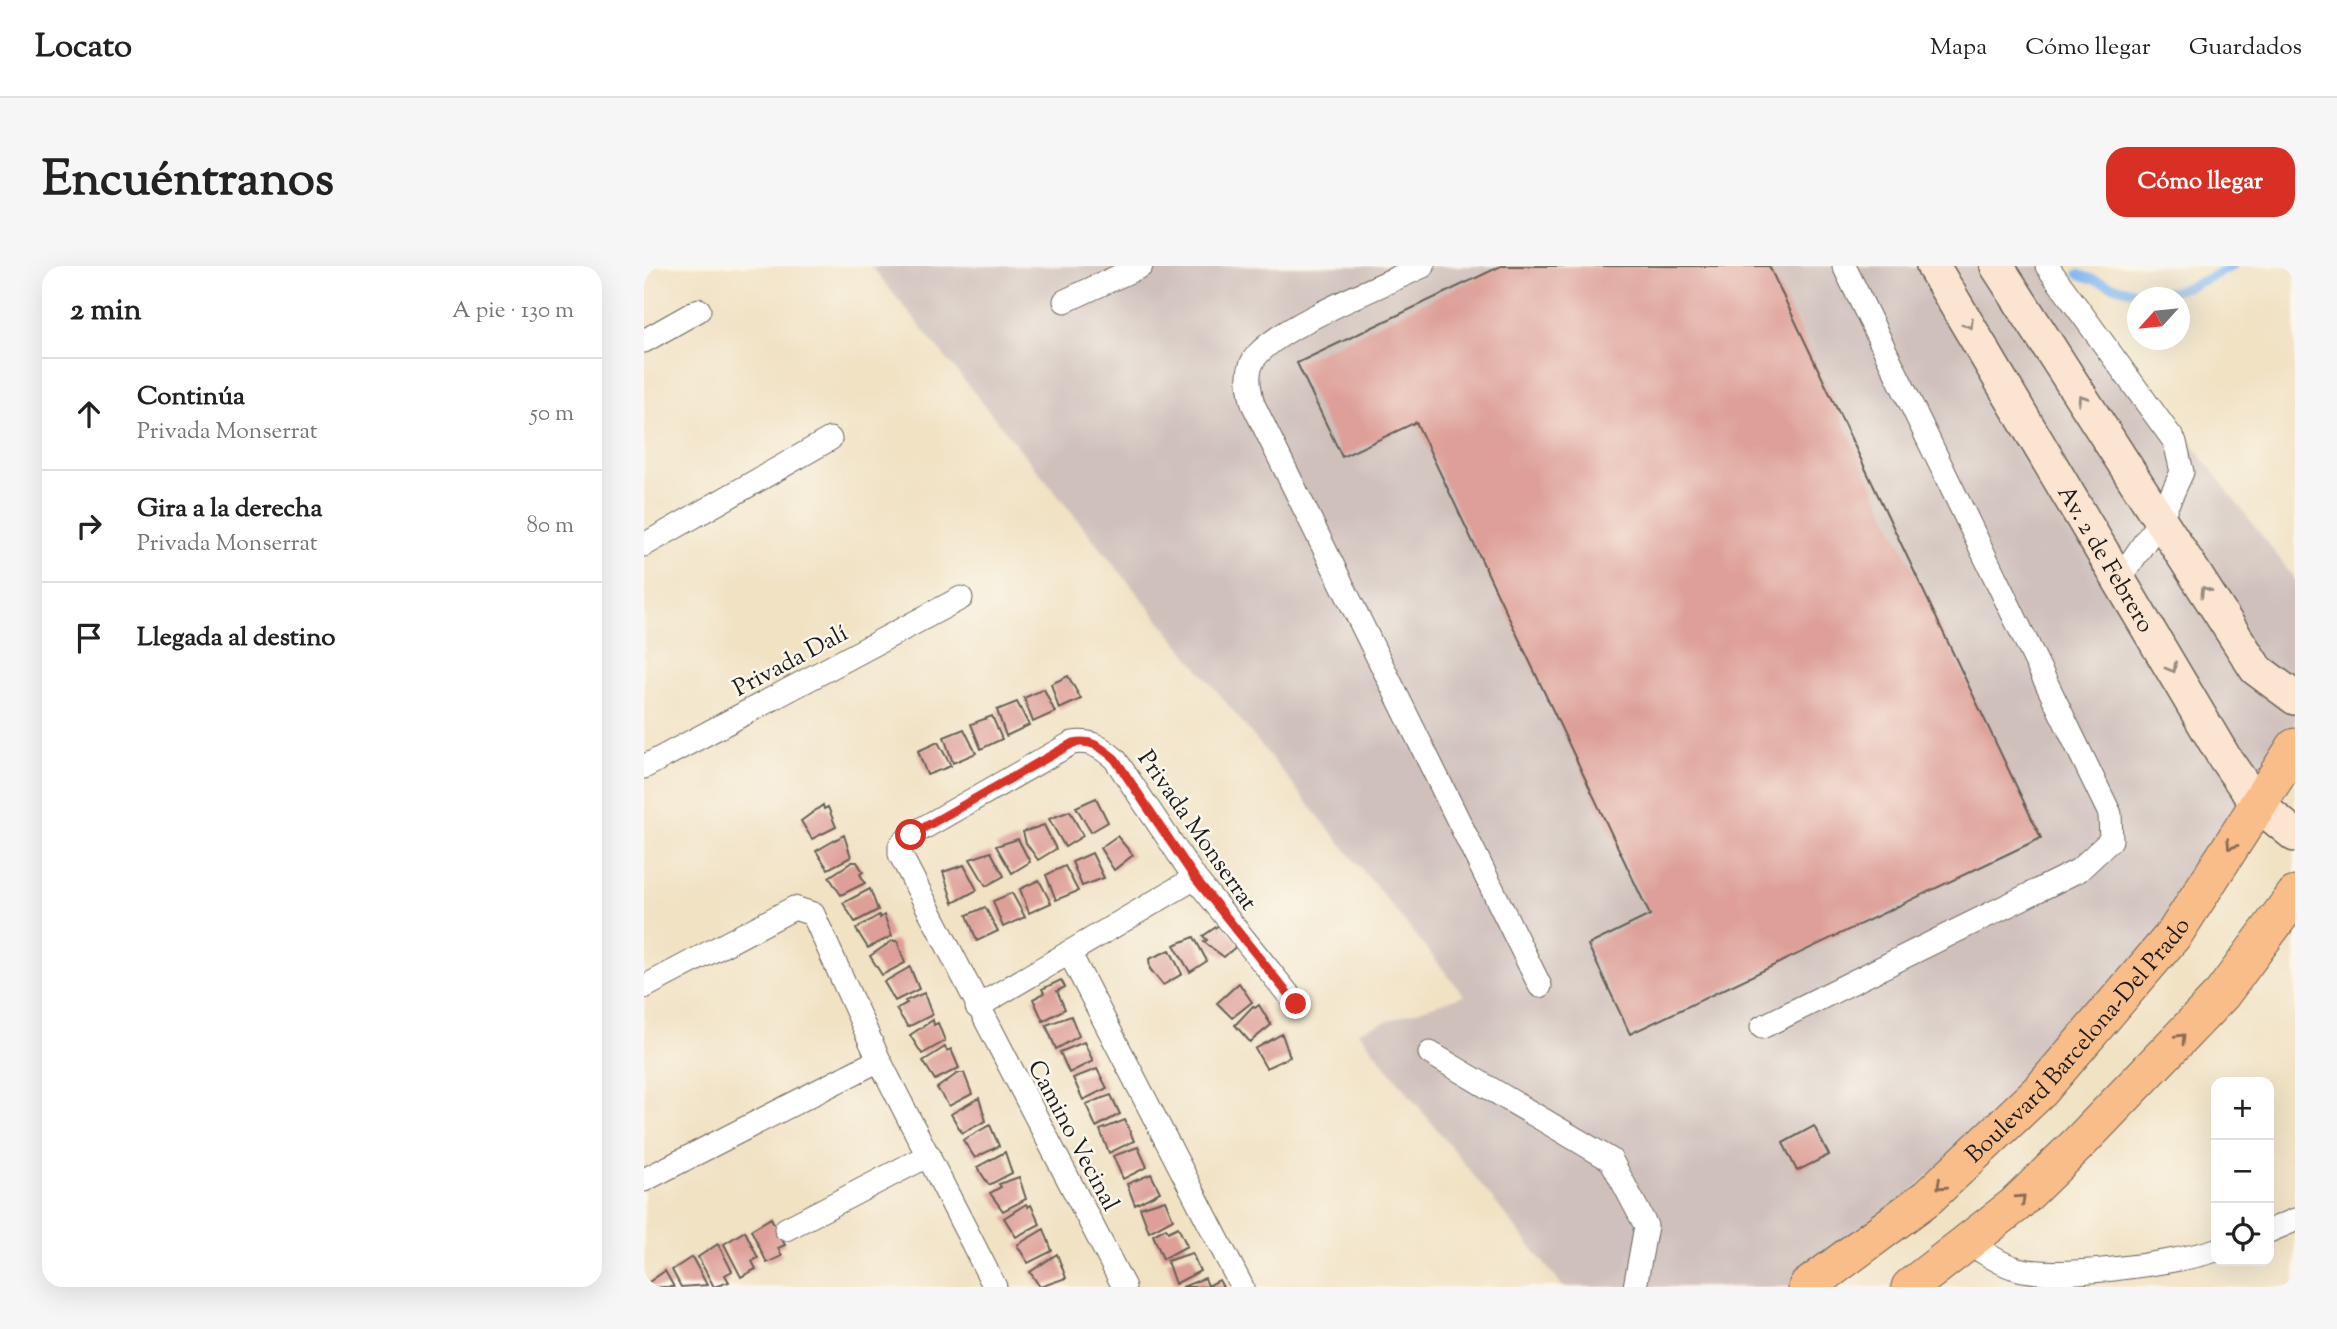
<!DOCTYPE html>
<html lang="es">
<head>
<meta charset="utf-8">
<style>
  body { margin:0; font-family:"Sorts Mill Goudy",serif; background:#f6f6f6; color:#222 }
  .controls { position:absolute; right:21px; bottom:21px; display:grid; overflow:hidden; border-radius:14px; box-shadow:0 7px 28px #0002 }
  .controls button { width:63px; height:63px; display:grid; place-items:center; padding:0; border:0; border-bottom:2px solid #e0e0e0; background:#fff; color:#222; font:35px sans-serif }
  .compass { position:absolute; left:1483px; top:21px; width:63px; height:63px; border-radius:50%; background:#fff; box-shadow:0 7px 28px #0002; rotate:243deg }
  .stop { position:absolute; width:21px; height:21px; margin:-16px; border:5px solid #d93025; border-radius:50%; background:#fff }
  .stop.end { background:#d93025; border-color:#fff; box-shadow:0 2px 7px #0008 }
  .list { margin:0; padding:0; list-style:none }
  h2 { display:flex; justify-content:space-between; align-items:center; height:91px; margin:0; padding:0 28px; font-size:30px }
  h2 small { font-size:23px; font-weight:400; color:#767676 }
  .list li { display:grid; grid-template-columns:46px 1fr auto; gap:21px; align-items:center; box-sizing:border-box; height:112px; padding:0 28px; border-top:2px solid #e0e0e0 }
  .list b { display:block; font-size:26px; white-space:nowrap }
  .list p { margin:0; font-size:23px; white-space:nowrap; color:#767676 }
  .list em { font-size:23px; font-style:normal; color:#767676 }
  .icon { flex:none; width:38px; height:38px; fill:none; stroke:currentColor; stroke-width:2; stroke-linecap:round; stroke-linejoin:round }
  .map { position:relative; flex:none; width:1651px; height:1021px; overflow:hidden; border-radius:21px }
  header { display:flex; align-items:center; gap:42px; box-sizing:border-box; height:98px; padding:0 35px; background:#fff; border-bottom:2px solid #e0e0e0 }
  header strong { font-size:33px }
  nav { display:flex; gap:38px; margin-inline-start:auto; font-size:24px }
  .intro { display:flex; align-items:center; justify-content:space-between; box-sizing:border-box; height:168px; padding:0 42px }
  h1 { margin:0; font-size:49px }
  .button { padding:18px 32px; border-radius:21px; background:#d93025; color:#fff; font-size:24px; font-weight:700 }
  main { display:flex; gap:42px; padding:0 42px }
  aside { flex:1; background:#fff; border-radius:21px; box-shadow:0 7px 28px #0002 }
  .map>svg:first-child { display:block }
  .industrial { fill:#cfc0bb }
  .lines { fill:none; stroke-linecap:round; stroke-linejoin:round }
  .stream { stroke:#82b8f1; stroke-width:9 }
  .building { fill:#dd9f97 }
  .street-casing { stroke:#676157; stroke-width:25 }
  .secondary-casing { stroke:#676157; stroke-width:36 }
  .primary-casing { stroke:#676157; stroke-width:39 }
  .street { stroke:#fff; stroke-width:23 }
  .secondary { stroke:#fce5d0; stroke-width:33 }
  .primary { stroke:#f8bd89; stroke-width:37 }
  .oneway { stroke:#978b7f }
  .oneway2 { stroke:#8a6c52 }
  .route { stroke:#d93025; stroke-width:9 }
  .labels { text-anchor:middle; stroke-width:5; stroke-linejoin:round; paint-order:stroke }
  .street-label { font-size:24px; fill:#1c1c1c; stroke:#fbf7ec }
</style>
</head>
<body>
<header>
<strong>Locato</strong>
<nav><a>Mapa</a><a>Cómo llegar</a><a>Guardados</a></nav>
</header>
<div class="intro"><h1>Encuéntranos</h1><a class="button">Cómo llegar</a></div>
<main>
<aside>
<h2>2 min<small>A pie · 130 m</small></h2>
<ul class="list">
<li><svg class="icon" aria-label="ahead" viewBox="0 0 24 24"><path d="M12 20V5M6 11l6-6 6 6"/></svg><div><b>Continúa</b><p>Privada Monserrat</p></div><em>50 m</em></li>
<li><svg class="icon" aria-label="right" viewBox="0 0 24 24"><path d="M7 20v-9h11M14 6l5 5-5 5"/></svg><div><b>Gira a la derecha</b><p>Privada Monserrat</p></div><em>80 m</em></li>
<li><svg class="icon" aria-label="arrive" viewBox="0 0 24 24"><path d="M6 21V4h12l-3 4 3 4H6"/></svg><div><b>Llegada al destino</b></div></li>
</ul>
</aside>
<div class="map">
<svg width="1651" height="1021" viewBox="0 0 1651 1021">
  <rect width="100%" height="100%" fill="#fbf7ec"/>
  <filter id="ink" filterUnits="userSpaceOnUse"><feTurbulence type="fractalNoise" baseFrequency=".0143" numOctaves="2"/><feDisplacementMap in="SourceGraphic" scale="14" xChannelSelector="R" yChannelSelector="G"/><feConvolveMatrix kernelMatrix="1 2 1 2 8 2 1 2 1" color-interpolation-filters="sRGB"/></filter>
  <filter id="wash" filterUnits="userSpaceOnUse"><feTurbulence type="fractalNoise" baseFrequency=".00686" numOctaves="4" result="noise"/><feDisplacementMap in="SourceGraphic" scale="28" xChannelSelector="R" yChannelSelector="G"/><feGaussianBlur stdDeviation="1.57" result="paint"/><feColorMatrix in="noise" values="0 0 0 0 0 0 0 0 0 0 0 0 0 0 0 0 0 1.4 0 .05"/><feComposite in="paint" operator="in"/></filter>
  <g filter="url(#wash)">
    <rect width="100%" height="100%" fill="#f1e2c4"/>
    <path class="industrial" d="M 227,0 L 1412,0 L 1651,313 L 1651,481 L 1500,712 L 1163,1021 L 919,1021 L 714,765 L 820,729 Z"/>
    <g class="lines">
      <path class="stream" d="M 1434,8 C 1507,34 1519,36 1589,0"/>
    </g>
    <g id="blocks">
      <path class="building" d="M 857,0 L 1125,0 L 1397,572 L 986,768 L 944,679 L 1006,649 L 772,156 L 698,191 L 653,97 Z
        M 424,410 L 437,433 L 415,443 L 407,418 Z
        M 400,423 L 411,446 L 389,456 L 380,432 Z
        M 373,436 L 385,459 L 362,470 L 353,444 Z
        M 348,450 L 358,473 L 337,483 L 327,458 Z
        M 320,463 L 332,487 L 309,497 L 300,471 Z
        M 294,476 L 307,500 L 283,509 L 274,485 Z
        M 452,532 L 464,556 L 447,566 L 432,541 Z
        M 179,539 L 180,543 L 184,541 L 192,561 L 168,573 L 157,555 Z
        M 426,545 L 439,570 L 421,581 L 405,553 Z
        M 400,559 L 412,583 L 394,594 L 382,577 L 379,566 Z
        M 200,569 L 207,591 L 184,603 L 172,585 Z
        M 473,570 L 489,589 L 470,604 L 456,582 Z
        M 374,573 L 386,596 L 368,607 L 352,580 Z
        M 347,586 L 360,610 L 342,620 L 326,593 Z
        M 448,587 L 460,612 L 438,620 L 428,596 Z
        M 208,596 L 213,596 L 219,606 L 216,608 L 221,617 L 197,629 L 185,611 Z
        M 320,599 L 333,624 L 309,637 L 299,606 Z
        M 421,600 L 434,625 L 412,634 L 402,609 Z
        M 395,614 L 407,637 L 385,647 L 376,623 Z
        M 226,623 L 234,644 L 211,656 L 199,637 Z
        M 368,627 L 381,651 L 359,661 L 349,635 Z
        M 341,641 L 354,665 L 333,675 L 323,649 Z
        M 235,649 L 236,652 L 240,649 L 248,670 L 224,682 L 212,663 Z
        M 578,657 L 595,678 L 580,691 L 560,676 L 563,674 L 559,670 Z
        M 550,671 L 563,695 L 546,706 L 530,679 Z
        M 248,675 L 253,675 L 261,697 L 238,709 L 226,690 Z
        M 526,684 L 538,708 L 519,719 L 506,703 L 505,693 Z
        M 266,701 L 275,723 L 251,735 L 240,716 Z
        M 417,714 L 421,721 L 413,725 L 421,743 L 399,755 L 389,733 L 400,727 L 398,723 Z
        M 595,717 L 608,736 L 588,752 L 573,737 Z
        M 280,727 L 288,749 L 264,761 L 252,743 L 263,737 L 261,735 Z
        M 615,739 L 627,759 L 606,776 L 591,759 L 609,740 L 611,742 Z
        M 427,750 L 435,770 L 412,783 L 402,759 Z
        M 289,754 L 290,759 L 294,757 L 301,775 L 278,788 L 266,769 Z
        M 638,768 L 646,791 L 622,802 L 611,783 Z
        M 440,776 L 449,795 L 425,807 L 416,786 Z
        M 301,781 L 303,785 L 307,783 L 315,802 L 291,814 L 279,795 Z
        M 453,803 L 463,822 L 439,834 L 429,812 Z
        M 314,807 L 320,807 L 328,828 L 305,840 L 293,822 Z
        M 467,829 L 476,848 L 452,861 L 442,838 Z
        M 335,832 L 342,855 L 318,867 L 307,848 Z
        M 481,854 L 490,875 L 465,887 L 456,864 Z
        M 346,859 L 355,880 L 331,892 L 319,874 Z
        M 1170,860 L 1185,889 L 1153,905 L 1139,877 Z
        M 494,881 L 503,901 L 479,913 L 469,890 Z
        M 361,886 L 368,907 L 345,919 L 333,901 Z
        M 507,908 L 516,926 L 491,939 L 483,918 Z
        M 375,911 L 382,933 L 359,945 L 346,927 L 357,921 L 355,918 Z
        M 521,934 L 529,953 L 505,966 L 496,942 Z
        M 382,938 L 384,941 L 387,939 L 396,958 L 372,971 L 360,952 Z
        M 127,952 L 141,979 L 134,982 L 138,990 L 123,997 L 107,964 Z
        M 534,961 L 543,980 L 519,993 L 509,969 L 522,962 L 524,966 Z
        M 400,963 L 408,985 L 384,997 L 373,979 Z
        M 101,965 L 114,992 L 108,995 L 112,1003 L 97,1011 L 80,978 Z
        M 74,978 L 88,1005 L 81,1009 L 85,1016 L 70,1021 L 54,991 Z
        M 548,987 L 556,1005 L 531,1018 L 523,995 Z
        M 413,988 L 422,1012 L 396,1021 L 386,1006 Z
        M 48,991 L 63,1019 L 37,1021 L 28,1004 Z
        M 21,1005 L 30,1021 L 4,1021 L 2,1018 Z
        M 561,1012 L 564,1020 L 575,1014 L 579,1021 L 538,1021 Z"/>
    </g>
  </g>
  <g filter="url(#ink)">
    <use href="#blocks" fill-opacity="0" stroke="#676157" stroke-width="2"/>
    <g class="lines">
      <g class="street-casing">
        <path id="street" d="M 779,0 C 739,19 641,58 614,88 C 600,103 605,121 609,138 L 896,720
          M 1403,0 L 1531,176 L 1538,206 L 1516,254 L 1476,312
          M 421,35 L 497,0
          M 0,75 L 55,44
          M 0,279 L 186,173
          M 0,501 L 317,332
          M 425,686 L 598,1021
          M 0,721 L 150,642 L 169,648 L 235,794 L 351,1021
          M 333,741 L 551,612
          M 1118,761 L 1435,604 L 1467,574 L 1466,548 L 1200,0
          M 786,787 L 967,894 L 1002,960 L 991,1021
          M 0,914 L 235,794
          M 142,963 L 285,889
          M 1625,965 L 1651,954
          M 1325,978 C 1339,985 1353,996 1368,1001 C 1404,1016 1534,997 1572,984
          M 480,1021 L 256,588 L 256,580 L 267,569 L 428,477 C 447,474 457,481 471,493 L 551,612 L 652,738"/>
      </g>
      <g class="secondary-casing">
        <g id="secondary">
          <path id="s1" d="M 1289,0 L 1580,491 L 1613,538 L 1651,569"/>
          <path d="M 1353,0 L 1612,403 L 1651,432"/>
        </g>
      </g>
      <g class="primary-casing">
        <g id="primary">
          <path id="s2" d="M 1163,1021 L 1284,931 L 1397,824 L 1531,667 L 1651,481"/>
          <path d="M 1266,1021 L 1371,939 L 1436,876 L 1578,728 L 1651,629"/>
        </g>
      </g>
      <use href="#street" class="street"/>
      <use href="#secondary" class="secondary"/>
      <use href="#primary" class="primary"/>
    </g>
    <defs><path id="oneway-chevron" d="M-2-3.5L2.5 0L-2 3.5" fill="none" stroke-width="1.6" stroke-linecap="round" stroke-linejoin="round" transform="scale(1.75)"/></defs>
    <g class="oneway">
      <use href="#oneway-chevron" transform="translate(1325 58) rotate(59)"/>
      <use href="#oneway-chevron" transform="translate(1438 133) rotate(-123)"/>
      <use href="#oneway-chevron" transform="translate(1561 325) rotate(-123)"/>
      <use href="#oneway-chevron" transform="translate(1528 402) rotate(60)"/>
    </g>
    <g class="oneway2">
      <use href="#oneway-chevron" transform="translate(1587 579) rotate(123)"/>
      <use href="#oneway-chevron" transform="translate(1537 772) rotate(-46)"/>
      <use href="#oneway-chevron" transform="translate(1297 919) rotate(137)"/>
      <use href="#oneway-chevron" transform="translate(1377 933) rotate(-43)"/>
    </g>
  </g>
  <g class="lines" filter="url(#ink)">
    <path class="route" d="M 267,569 L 429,477 C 447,473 457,481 471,493 L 551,612 L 652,738"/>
  </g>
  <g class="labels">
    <g class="street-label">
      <text dy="8" stroke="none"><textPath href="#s1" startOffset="340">Av. 2 de Febrero</textPath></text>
      <text transform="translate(146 394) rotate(-28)" y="8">Privada Dalí</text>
      <text transform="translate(554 564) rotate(55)" y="8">Privada Monserrat</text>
      <text dy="8" stroke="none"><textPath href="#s2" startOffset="368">Boulevard Barcelona-Del Prado</textPath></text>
      <text transform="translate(430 869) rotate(62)" y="8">Camino Vecinal</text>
    </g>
  </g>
</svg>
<div class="controls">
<button>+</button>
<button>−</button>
<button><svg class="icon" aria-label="locate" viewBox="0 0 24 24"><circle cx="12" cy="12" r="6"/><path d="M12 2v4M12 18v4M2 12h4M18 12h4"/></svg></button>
</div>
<svg class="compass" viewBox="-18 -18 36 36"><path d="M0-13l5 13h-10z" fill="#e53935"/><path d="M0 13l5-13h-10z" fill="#767676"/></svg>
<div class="stop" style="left:267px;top:569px"></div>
<div class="stop end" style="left:652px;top:738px"></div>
</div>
</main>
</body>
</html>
